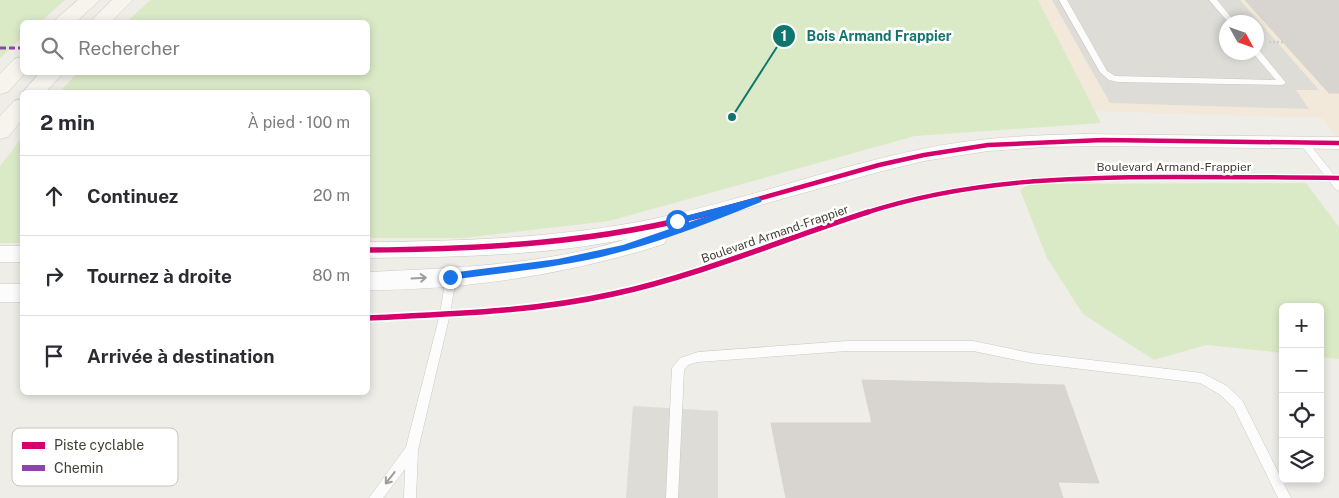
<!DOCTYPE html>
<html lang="fr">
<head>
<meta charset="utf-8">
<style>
  body { margin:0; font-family:"Public Sans",sans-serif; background:#f7f7f7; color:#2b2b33 }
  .controls { position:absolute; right:15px; bottom:15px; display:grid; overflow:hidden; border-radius:8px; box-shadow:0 2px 8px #0003 }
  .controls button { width:45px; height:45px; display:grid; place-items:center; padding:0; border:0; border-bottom:1px solid #e1e1e2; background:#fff; color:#2b2b33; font:25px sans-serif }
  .compass { position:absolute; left:1219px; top:15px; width:45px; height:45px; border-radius:50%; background:#fff; box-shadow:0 2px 8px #0003; rotate:130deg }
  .stop { position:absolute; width:15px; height:15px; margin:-11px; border:4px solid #1a73e8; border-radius:50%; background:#fff }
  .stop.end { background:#1a73e8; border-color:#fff; box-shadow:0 1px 5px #0008 }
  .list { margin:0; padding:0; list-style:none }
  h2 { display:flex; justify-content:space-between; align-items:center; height:65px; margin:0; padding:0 20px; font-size:21px }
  h2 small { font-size:16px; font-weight:400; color:#7c7c81 }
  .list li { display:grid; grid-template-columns:32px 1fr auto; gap:15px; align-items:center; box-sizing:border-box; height:80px; padding:0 20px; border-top:1px solid #e1e1e2 }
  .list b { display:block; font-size:19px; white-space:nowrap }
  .list em { font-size:16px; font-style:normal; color:#7c7c81 }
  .icon { flex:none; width:28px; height:28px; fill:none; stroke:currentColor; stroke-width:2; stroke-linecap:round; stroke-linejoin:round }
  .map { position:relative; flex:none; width:1339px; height:498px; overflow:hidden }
  .search { position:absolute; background:#fff; box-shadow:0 2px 8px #0003; left:20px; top:20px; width:350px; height:55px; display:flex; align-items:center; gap:12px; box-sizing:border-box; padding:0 18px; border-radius:8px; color:#7c7c81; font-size:19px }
  .panel { position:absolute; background:#fff; box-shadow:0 2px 8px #0003; left:20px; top:90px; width:350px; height:305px; border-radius:8px }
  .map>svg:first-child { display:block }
  .commercial { fill:#f2e9da; fill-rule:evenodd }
  .green { fill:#daeac7 }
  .parking { fill:#dddcd7; fill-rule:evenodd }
  .building { fill:#d8d5d0; stroke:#d6d4cd }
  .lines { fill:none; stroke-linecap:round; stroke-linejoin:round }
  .lane-casing { stroke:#cbc9c3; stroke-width:1 }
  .street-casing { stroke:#cbc9c3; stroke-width:1 }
  .secondary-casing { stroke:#cecabf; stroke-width:1 }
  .path { stroke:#d0cdc9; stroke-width:2.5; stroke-dasharray:2 2; stroke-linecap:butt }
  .lane { fill:#fcfcfc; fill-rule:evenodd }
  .street { fill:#fcfcfc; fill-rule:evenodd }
  .secondary { fill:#f6f4ed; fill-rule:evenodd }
  .quiet { stroke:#8e44ad; stroke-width:3; stroke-dasharray:6 3; stroke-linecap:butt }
  .cycleway-far1-casing { stroke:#fff; stroke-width:7 }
  .cycleway-casing { stroke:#fff; stroke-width:9 }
  .cycleway-far1 { stroke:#d6006c; stroke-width:4.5 }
  .cycleway { stroke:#d6006c; stroke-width:5.5 }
  .oneway { stroke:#a09d98 }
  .route { fill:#1a73e8 }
  .labels { text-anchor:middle; stroke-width:5; stroke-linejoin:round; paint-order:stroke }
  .street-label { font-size:12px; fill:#443e34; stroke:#fff }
  .key { fill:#fff; stroke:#c7c5c2; stroke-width:1 }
  .key-label { font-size:14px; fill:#443e34 }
  .leader { fill:none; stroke:#0f766e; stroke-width:2 }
  .callout-dot { fill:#0f766e; stroke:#fff; stroke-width:2 }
  .mark-label { font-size:15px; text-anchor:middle; font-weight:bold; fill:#fff }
  .callout-label { font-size:14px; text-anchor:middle; font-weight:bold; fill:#0f766e; stroke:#fff; stroke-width:5; stroke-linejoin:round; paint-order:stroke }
</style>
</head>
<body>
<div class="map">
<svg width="1339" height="498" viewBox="0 0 1339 498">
  <rect width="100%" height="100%" fill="#eeede8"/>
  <path class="commercial" d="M 1038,0 L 1339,0 L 1339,140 L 1322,118 L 1094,111 ZM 1226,22 L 1256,22 L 1256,52 L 1226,52 Z"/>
  <path class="green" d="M 0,0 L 65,0 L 40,22 L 22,22 L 22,38 L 0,58 Z
    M 150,0 L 1038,0 L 1101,123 L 915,136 L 609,221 L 464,238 L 368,238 L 368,92 L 60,92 L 77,73 L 368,72 L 368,22 L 127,22 Z
    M 22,138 L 22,243 L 0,243 L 0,166 Z
    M 1306,183 L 1339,227 L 1339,359 L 1320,357 L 1320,307 L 1283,307 L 1283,353 L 1206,345 L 1154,360 L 1083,314 L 1047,258 L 1020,190 L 1030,184 Z"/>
  <path class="parking" d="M 1052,0 L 1240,0 L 1319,90 L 1296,90 L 1309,109 L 1110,103 ZM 1226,22 L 1256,22 L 1256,52 L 1226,52 Z
    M 633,406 L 718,411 L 718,498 L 626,498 Z"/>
  <path class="building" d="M 1245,0 L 1339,0 L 1339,93 L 1329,93 Z
    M 862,380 L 1064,385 L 1099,483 L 1058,482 L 1063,498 L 786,498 L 771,423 L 872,423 Z"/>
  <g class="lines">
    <g class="lane-casing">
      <path id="lane" d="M 1059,0 L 1067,0 L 1107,71 L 1115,76 L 1276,80 L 1252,52 L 1256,52 L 1256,50 L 1259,50 L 1286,83 L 1282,85 L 1118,82 L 1109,80 L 1100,72 Z
        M 1209,0 L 1217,0 L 1235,22 L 1228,22 Z
        M 1304,140 L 1307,141 L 1339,181 L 1339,191 L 1336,190 L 1301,145 L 1300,143 L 1301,141 Z
        M 451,273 L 455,274 L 456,277 L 450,314 L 418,450 L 416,498 L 404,498 L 405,469 L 383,498 L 369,498 L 406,447 L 440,314 L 446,277 L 447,274 Z
        M 847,341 L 973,341 L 1031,353 L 1202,373 L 1227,386 L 1242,400 L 1291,498 L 1278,498 L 1234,408 L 1219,394 L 1200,383 L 1031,363 L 973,351 L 847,351 L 698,362 L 688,365 L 684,370 L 678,498 L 666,498 L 672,368 L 680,358 L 698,352 Z"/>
    </g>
    <g class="street-casing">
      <path id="street" d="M 1084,134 L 1339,137 L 1339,149 L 1103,146 L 1045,147 L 988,151 L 924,161 L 879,172 L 663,232 L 667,238 L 664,244 C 569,274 468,290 368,290 L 368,272 C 454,268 544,265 627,239 C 542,256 455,257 368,258 L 368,242 C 466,241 562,238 658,218 C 747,199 833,167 922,149 C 975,138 1029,135 1084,134 Z
        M 0,246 L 22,246 L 22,262 L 0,262 Z
        M 0,284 L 22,284 L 22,302 L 0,302 Z"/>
    </g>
    <g class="secondary-casing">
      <path id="secondary" d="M 78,0 L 100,0 L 76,22 L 54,22 L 57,18 Z
        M 112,0 L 133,0 L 111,22 L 90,22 Z
        M 22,57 L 22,72 L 26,72 L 8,92 L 0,94 L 0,74 L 14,59 Z
        M 40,72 L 64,72 L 46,92 L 23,92 Z
        M 22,99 L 22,120 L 8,137 L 0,139 L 0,116 L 14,101 Z"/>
    </g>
    <path class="path" d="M 1269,42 L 1283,42"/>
    <use href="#lane" class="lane"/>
    <use href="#street" class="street"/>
    <use href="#secondary" class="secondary"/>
    <path class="quiet" d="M 0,48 L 20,48"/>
    <g class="cycleway-far1-casing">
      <path id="cycleway-far1" d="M 708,213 L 879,165 L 924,155 L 988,145 L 1103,140 L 1339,143
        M 865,213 C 966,180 1070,177 1176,177 C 1230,177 1285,177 1339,178"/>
    </g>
    <g class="cycleway-casing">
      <path id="cycleway" d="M 368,250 C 486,249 598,243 713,212
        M 368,318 C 450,314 532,312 613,294 C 700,275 784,239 868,212"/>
    </g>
    <use href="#cycleway-far1" class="cycleway-far1"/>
    <use href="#cycleway" class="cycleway"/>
  </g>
  <defs><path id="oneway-shaft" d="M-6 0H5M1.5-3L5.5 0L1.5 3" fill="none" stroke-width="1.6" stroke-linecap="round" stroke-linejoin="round" transform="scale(1.25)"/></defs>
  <g class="oneway">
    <use href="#oneway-shaft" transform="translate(419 278) rotate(-3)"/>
    <use href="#oneway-shaft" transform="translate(390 478) rotate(128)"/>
  </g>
  <path class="route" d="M 758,197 L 762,200 L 761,202 C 716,220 671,238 624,251 C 568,267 508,272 450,280 L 446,277 L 450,273 L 558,259 L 623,245 L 713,214 L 677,224 L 674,223 L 674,219 Z"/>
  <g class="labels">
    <g class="street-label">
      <text x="1174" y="171">Boulevard Armand-Frappier</text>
      <text transform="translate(775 234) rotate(-19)" y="4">Boulevard Armand-Frappier</text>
    </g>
  </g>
  <rect x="12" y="428" width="166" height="58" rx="8" class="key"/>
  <rect x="22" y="442" width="23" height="7" fill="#d6006c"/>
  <rect x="22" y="465" width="23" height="6" fill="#8e44ad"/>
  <g class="key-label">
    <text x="54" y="450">Piste cyclable</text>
    <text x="54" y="473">Chemin</text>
  </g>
  <path class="leader" d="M732 117L784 36"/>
  <g class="callout-dot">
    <circle cx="732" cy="117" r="5"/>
    <circle cx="784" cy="36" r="12"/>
  </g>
  <g class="mark-label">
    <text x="784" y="41">1</text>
  </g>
  <g class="callout-label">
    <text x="879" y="41">Bois Armand Frappier</text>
  </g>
</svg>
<div class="controls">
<button>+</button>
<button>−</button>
<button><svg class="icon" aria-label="locate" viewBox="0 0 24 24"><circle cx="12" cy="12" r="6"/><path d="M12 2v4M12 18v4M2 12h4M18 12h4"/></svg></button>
<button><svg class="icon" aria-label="layers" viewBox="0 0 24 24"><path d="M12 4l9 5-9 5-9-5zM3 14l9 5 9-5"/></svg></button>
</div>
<svg class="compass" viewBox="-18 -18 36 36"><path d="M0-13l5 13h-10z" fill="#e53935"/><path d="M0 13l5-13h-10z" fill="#7c7c81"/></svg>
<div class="stop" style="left:677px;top:221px"></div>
<div class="stop end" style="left:450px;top:277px"></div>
<div class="search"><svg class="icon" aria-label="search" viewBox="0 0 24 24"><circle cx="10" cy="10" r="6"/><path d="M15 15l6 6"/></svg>Rechercher</div>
<section class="panel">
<h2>2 min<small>À pied · 100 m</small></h2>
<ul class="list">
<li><svg class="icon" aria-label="ahead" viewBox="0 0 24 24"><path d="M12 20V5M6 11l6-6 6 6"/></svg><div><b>Continuez</b></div><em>20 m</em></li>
<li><svg class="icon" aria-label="right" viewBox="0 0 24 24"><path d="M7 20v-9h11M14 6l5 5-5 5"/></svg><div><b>Tournez à droite</b></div><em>80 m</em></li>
<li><svg class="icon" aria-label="arrive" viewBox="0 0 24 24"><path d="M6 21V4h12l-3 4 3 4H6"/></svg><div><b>Arrivée à destination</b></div></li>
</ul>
</section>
</div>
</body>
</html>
